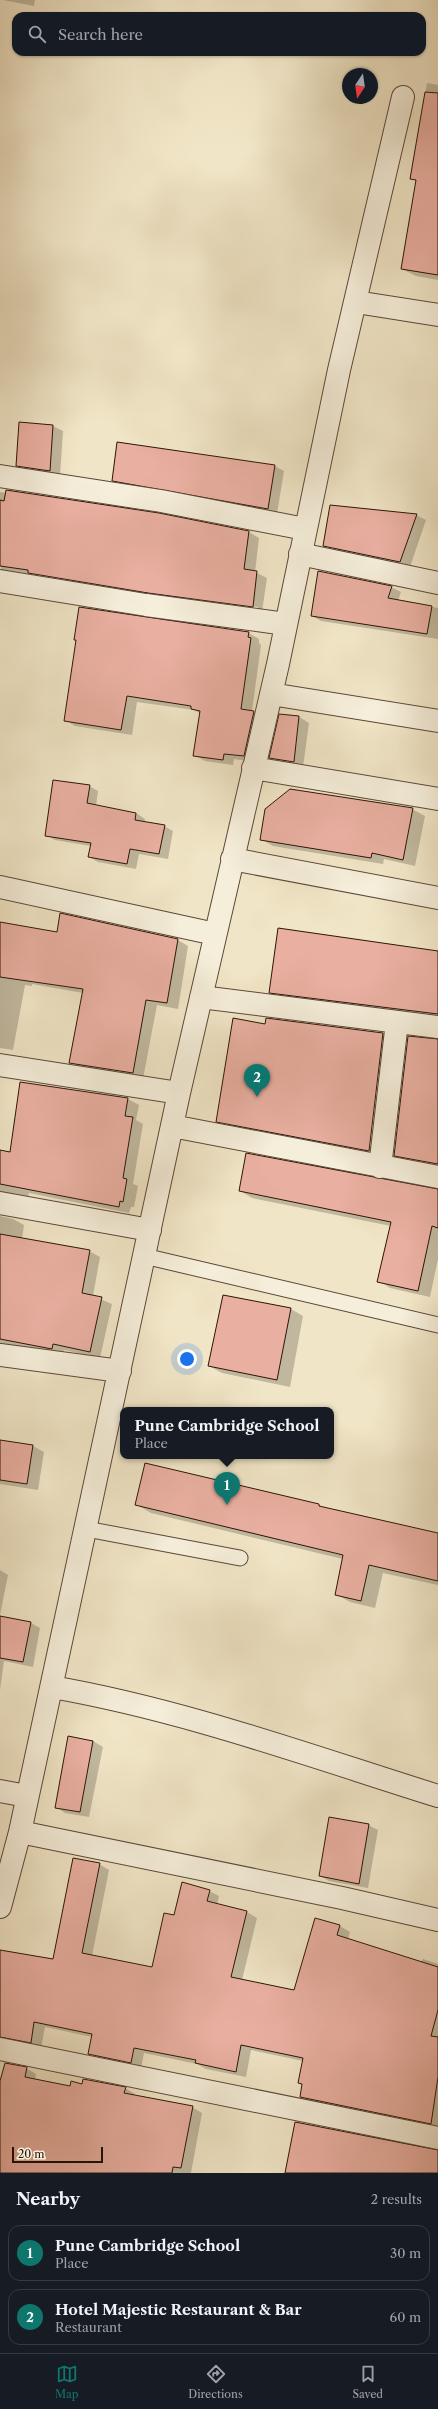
<!DOCTYPE html>
<html lang="en">
<head>
<meta charset="utf-8">
<style>
  body { margin:0; font-family:"Libre Caslon Text",serif; background:#20242c; color:#f1f3f6 }
  .compass { position:absolute; left:342px; top:68px; width:36px; height:36px; border-radius:50%; background:#171b24; box-shadow:0 1px 3px #0004; rotate:193deg }
  .scale { position:absolute; left:12px; bottom:10px; width:91px; box-sizing:border-box; padding-left:4px; border:2px solid #2c1408; border-top:0; font-size:11px; line-height:14px; white-space:nowrap; color:#2c1408; -webkit-text-stroke:3px #f5eeda; paint-order:stroke }
  .you { position:absolute; left:187px; top:1359px; width:14px; height:14px; margin:-10px; border:3px solid #fff; border-radius:50%; background:#1a73e8; box-shadow:0 0 0 6px #1a73e833 }
  .badge { display:grid; place-items:center; width:26px; height:26px; border-radius:50%; background:#0f766e; color:#fff; font-size:13px; font-weight:700 }
  .pin { position:absolute; translate:-50% -33px; filter:drop-shadow(0 1px 2px #0008) }
  .pin::after { content:''; position:absolute; top:21px; width:14px; height:12px; background:inherit; clip-path:polygon(0 0,100% 0,50% 100%) }
  .popup { position:absolute; left:120px; top:1407px; width:214px; height:52px; box-sizing:border-box; display:grid; place-content:center; border-radius:8px; background:#171b24; filter:drop-shadow(0 1px 3px #0005); font-size:13px; white-space:nowrap; color:#9ea1a6 }
  .popup b { font-size:15px; color:#f1f3f6 }
  .popup::after { content:''; position:absolute; left:50%; top:100%; margin-left:-8px; border:8px solid transparent; border-top-color:#171b24 }
  .list { margin:0; padding:0; list-style:none }
  h2 { display:flex; justify-content:space-between; align-items:center; height:52px; margin:0; padding:0 16px; font-size:17px }
  h2 small { font-size:13px; font-weight:400; color:#9ea1a6 }
  .list li { display:grid; grid-template-columns:26px 1fr auto; gap:12px; align-items:center; box-sizing:border-box; height:56px; margin:0 8px 8px; padding:0 8px; border:1px solid #363941; border-radius:12px }
  .list b { display:block; font-size:15px; white-space:nowrap }
  .list p { margin:0; font-size:13px; white-space:nowrap; color:#9ea1a6 }
  .list em { font-size:13px; font-style:normal; color:#9ea1a6 }
  .icon { flex:none; width:22px; height:22px; fill:none; stroke:currentColor; stroke-width:2; stroke-linecap:round; stroke-linejoin:round }
  .map { position:relative; flex:none; width:438px; height:2173px; overflow:hidden }
  .search { position:absolute; background:#171b24; box-shadow:0 1px 3px #0004; left:12px; right:12px; top:12px; height:44px; display:flex; align-items:center; gap:10px; box-sizing:border-box; padding:0 14px; border-radius:12px; color:#9ea1a6; font-size:15px }
  .sheet { height:180px; background:#171b24 }
  nav { display:flex; justify-content:space-around; align-items:center; box-sizing:border-box; height:56px; border-top:1px solid #363941; background:#171b24; font-size:11px; color:#9ea1a6 }
  nav a { display:grid; justify-items:center; gap:2px }
  nav .on { color:#0f766e }
  .map>svg:first-child { display:block }
  .shadow { fill:#0003; fill-rule:evenodd }
  .building { fill:#e9afa1; stroke:#2c1408 }
  .lines { fill:none; stroke-linecap:round; stroke-linejoin:round }
  .lane-casing { stroke:#5d4838; stroke-width:17 }
  .street-casing { stroke:#5d4838; stroke-width:24 }
  .lane { stroke:#f5eeda; stroke-width:15 }
  .street { stroke:#f5eeda; stroke-width:22 }
</style>
</head>
<body>
<div class="map">
<svg width="438" height="2173" viewBox="0 0 438 2173">
  <rect width="100%" height="100%" fill="#f0e5c6"/>
  <filter id="stains"><feTurbulence type="fractalNoise" baseFrequency=".005" numOctaves="4"/><feColorMatrix values="0 0 0 0 .2 0 0 0 0 .09 0 0 0 0 .02 0 0 0 .5 -.17"/></filter>
  <radialGradient id="worn" r=".72"><stop offset=".6" stop-color="#630" stop-opacity="0"/><stop offset="1" stop-color="#630" stop-opacity=".3"/></radialGradient>
  <path class="shadow" d="M 3,0 L 35,0 L 34,6 Z
    M 427,83 L 438,85 L 438,280 L 416,276 L 402,269 L 417,181 L 411,178 Z
    M 20,423 L 53,426 L 63,431 L 60,476 L 27,471 L 17,465 Z
    M 275,466 L 284,471 L 277,514 L 122,486 L 113,480 Z
    M 0,492 L 159,514 L 249,532 L 259,538 L 255,572 L 267,578 L 262,612 L 39,578 L 32,574 L 1,570 ZM 33,573 L 258,607 L 257,609 L 35,575 Z
    M 416,515 L 426,520 L 410,567 L 333,551 L 324,545 Z
    M 391,587 L 401,592 L 398,601 L 438,608 L 438,639 L 321,621 L 312,616 Z
    M 249,633 L 259,639 L 259,643 L 261,645 L 252,711 L 265,718 L 254,762 L 234,759 L 233,765 L 205,761 L 194,755 L 201,714 L 194,710 L 137,702 L 132,735 L 75,726 L 65,720 L 77,641 L 75,640 Z
    M 280,715 L 299,717 L 309,723 L 303,767 L 280,763 L 270,758 Z
    M 89,786 L 98,791 L 96,806 L 136,813 L 145,819 L 144,823 L 164,826 L 173,831 L 168,859 L 139,854 L 136,869 L 98,862 L 89,857 L 91,846 L 55,840 L 46,835 Z
    M 412,809 L 425,816 L 415,866 L 384,859 L 383,864 L 273,846 L 261,839 Z
    M 0,923 L 57,933 L 178,940 L 188,946 L 178,1009 L 157,1005 L 143,1079 L 81,1069 L 71,1063 L 83,993 L 32,984 L 32,986 L 25,985 L 13,1050 L 0,1048 Z
    M 438,952 L 438,1019 L 282,999 L 270,993 Z
    M 266,1025 L 383,1034 L 394,1040 L 380,1157 L 370,1155 L 384,1037 L 382,1037 L 368,1154 L 228,1128 L 217,1121 Z
    M 438,1039 L 438,1168 L 407,1162 L 395,1155 Z
    M 21,1083 L 128,1099 L 139,1105 L 136,1120 L 143,1124 L 133,1184 L 138,1186 L 134,1207 L 131,1207 L 129,1213 L 29,1193 L 28,1199 L 0,1205 L 0,1155 L 10,1153 Z
    M 438,1190 L 438,1259 L 430,1297 L 390,1288 L 379,1281 L 391,1226 L 252,1198 L 240,1191 Z
    M 0,1216 L 13,1219 L 24,1225 L 22,1239 L 89,1251 L 100,1257 L 93,1296 L 112,1304 L 100,1358 L 64,1350 L 63,1354 L 0,1343 Z
    M 291,1309 L 303,1316 L 290,1387 L 222,1373 L 209,1366 Z
    M 0,1441 L 33,1446 L 44,1452 L 38,1490 L 0,1484 Z
    M 137,1505 L 319,1505 L 326,1509 L 438,1534 L 438,1585 L 383,1573 L 375,1608 L 350,1602 L 336,1594 L 343,1559 L 151,1513 Z
    M 0,1570 L 8,1575 L 0,1615 Z
    M 0,1617 L 31,1623 L 40,1628 L 33,1667 L 4,1661 L 0,1690 Z
    M 69,1737 L 93,1741 L 103,1747 L 89,1817 L 65,1813 L 56,1807 Z
    M 368,1825 L 378,1830 L 368,1888 L 329,1881 L 320,1876 Z
    M 99,1864 L 109,1870 L 92,1956 L 152,1968 L 175,1916 L 209,1891 L 219,1896 L 217,1905 L 247,1912 L 257,1918 L 242,1980 L 295,1991 L 340,1926 L 350,1932 L 348,1939 L 421,1962 L 423,1959 L 438,1964 L 438,2128 L 311,2102 L 301,2097 L 303,2085 L 299,2083 L 303,2061 L 251,2050 L 246,2077 L 206,2069 L 197,2064 L 144,2053 L 141,2068 L 99,2059 L 89,2054 L 92,2037 L 45,2027 L 41,2048 L 0,2044 L 0,1951 L 54,1960 Z
    M 26,2068 L 36,2074 L 35,2080 L 71,2087 L 83,2085 L 125,2088 L 135,2094 L 135,2096 L 192,2107 L 202,2113 L 191,2173 L 0,2173 L 0,2085 Z"/>
  <path class="building" d="M 425,92 L 438,93 L 438,275 L 401,269 L 416,180 L 410,179 Z
    M 19,422 L 53,425 L 50,471 L 16,466 Z
    M 117,442 L 275,465 L 268,509 L 112,481 Z
    M 6,490 L 159,513 L 249,531 L 244,569 L 257,571 L 253,607 L 148,593 L 28,573 L 28,570 L 0,566 L 0,500 L 4,501 Z
    M 330,505 L 417,514 L 400,562 L 323,546 Z
    M 318,571 L 392,586 L 388,598 L 432,606 L 427,634 L 311,616 Z
    M 79,607 L 249,632 L 248,637 L 251,638 L 241,709 L 254,711 L 244,756 L 224,754 L 223,760 L 193,756 L 200,711 L 191,709 L 191,706 L 127,696 L 121,730 L 64,721 L 76,640 L 74,640 Z
    M 279,714 L 299,716 L 294,762 L 269,758 Z
    M 53,780 L 90,785 L 87,803 L 136,813 L 135,820 L 165,825 L 159,854 L 130,849 L 127,864 L 88,857 L 91,843 L 45,836 Z
    M 290,789 L 413,808 L 403,860 L 372,853 L 371,858 L 260,840 L 265,809 Z
    M 60,913 L 178,939 L 167,1003 L 146,1000 L 133,1073 L 69,1063 L 83,989 L 0,977 L 0,922 L 57,932 Z
    M 278,928 L 438,951 L 438,1014 L 269,993 Z
    M 233,1018 L 265,1024 L 266,1018 L 383,1033 L 369,1151 L 216,1122 Z
    M 408,1036 L 438,1039 L 438,1164 L 394,1156 Z
    M 20,1082 L 128,1098 L 125,1116 L 133,1117 L 123,1178 L 127,1179 L 123,1202 L 120,1201 L 119,1207 L 0,1184 L 0,1150 L 10,1152 Z
    M 246,1153 L 438,1189 L 438,1228 L 432,1226 L 418,1291 L 377,1282 L 391,1222 L 239,1191 Z
    M 0,1234 L 90,1250 L 82,1293 L 102,1297 L 90,1352 L 53,1344 L 52,1349 L 0,1339 Z
    M 223,1295 L 291,1308 L 277,1380 L 208,1366 Z
    M 0,1440 L 33,1445 L 27,1484 L 0,1480 Z
    M 145,1463 L 319,1504 L 319,1506 L 438,1533 L 438,1581 L 369,1565 L 361,1601 L 335,1595 L 343,1555 L 135,1505 Z
    M 0,1616 L 31,1622 L 23,1662 L 0,1658 Z
    M 68,1736 L 93,1741 L 80,1812 L 55,1808 Z
    M 329,1817 L 369,1824 L 359,1884 L 319,1876 Z
    M 73,1858 L 100,1863 L 82,1953 L 152,1967 L 164,1913 L 174,1915 L 182,1882 L 210,1890 L 207,1901 L 247,1911 L 231,1977 L 294,1990 L 315,1918 L 340,1925 L 337,1935 L 438,1967 L 438,2010 L 431,2036 L 438,2037 L 438,2077 L 431,2124 L 300,2097 L 302,2084 L 298,2083 L 303,2058 L 241,2045 L 236,2072 L 195,2063 L 196,2060 L 134,2048 L 131,2063 L 88,2054 L 92,2034 L 34,2022 L 31,2043 L 0,2037 L 0,1950 L 53,1959 Z
    M 5,2063 L 27,2067 L 25,2077 L 70,2086 L 71,2081 L 82,2084 L 83,2079 L 126,2087 L 124,2093 L 193,2106 L 181,2168 L 173,2167 L 172,2173 L 0,2173 L 0,2081 Z
    M 295,2122 L 438,2150 L 438,2173 L 285,2173 Z"/>
  <g class="lines">
    <g class="lane-casing">
      <path id="lane" d="M 144,1256 L 438,1325
        M 86,1529 L 240,1558"/>
    </g>
    <g class="street-casing">
      <path id="street" d="M 403,97 L 339,370 L 278,664 L 179,1093 L 20,1832 L 342,1898 L 438,1920
        M 356,302 L 438,315
        M 0,476 L 161,501 L 305,529
        M 300,554 L 438,583
        M 0,581 L 146,605 L 286,624
        M 271,694 L 438,721
        M 253,768 L 438,799
        M 232,859 L 438,898
        M 0,887 L 215,934
        M 201,997 L 438,1027
        M 0,1065 L 179,1093
        M 172,1126 L 438,1177
        M 380,1167 L 397,1022
        M 0,1203 L 150,1230
        M 0,1355 L 120,1371
        M 52,1687 C 184,1710 310,1756 438,1796
        M 0,1791 L 27,1796
        M 0,1907 L 20,1832
        M 0,2049 L 438,2138"/>
    </g>
    <use href="#lane" class="lane"/>
    <use href="#street" class="street"/>
  </g>
  <rect width="100%" height="100%" filter="url(#stains)"/>
  <rect width="100%" height="100%" fill="url(#worn)"/>
</svg>
<svg class="compass" viewBox="-18 -18 36 36"><path d="M0-13l5 13h-10z" fill="#e53935"/><path d="M0 13l5-13h-10z" fill="#9ea1a6"/></svg>
<div class="scale">20 m</div>
<div class="you"></div>
<div class="pin badge" style="left:227px;top:1505px">1</div>
<div class="popup"><b>Pune Cambridge School</b>Place</div>
<div class="pin badge" style="left:257px;top:1097px">2</div>
<div class="search"><svg class="icon" aria-label="search" viewBox="0 0 24 24"><circle cx="10" cy="10" r="6"/><path d="M15 15l6 6"/></svg>Search here</div>
</div>
<section class="sheet">
<h2>Nearby<small>2 results</small></h2>
<ul class="list">
<li><span class="badge">1</span><div><b>Pune Cambridge School</b><p>Place</p></div><em>30 m</em></li>
<li><span class="badge">2</span><div><b>Hotel Majestic Restaurant &amp; Bar</b><p>Restaurant</p></div><em>60 m</em></li>
</ul>
</section>
<nav>
<a class="on"><svg class="icon" aria-label="map" viewBox="0 0 24 24"><path d="M3 6l6-2 6 2 6-2v14l-6 2-6-2-6 2zM9 4v14M15 6v14"/></svg>Map</a>
<a><svg class="icon" aria-label="directions" viewBox="0 0 24 24"><path d="M12 3l9 9-9 9-9-9zM9 14v-3h6M13 9l2 2-2 2"/></svg>Directions</a>
<a><svg class="icon" aria-label="saved" viewBox="0 0 24 24"><path d="M7 4h10v16l-5-4-5 4z"/></svg>Saved</a>
</nav>
</body>
</html>
